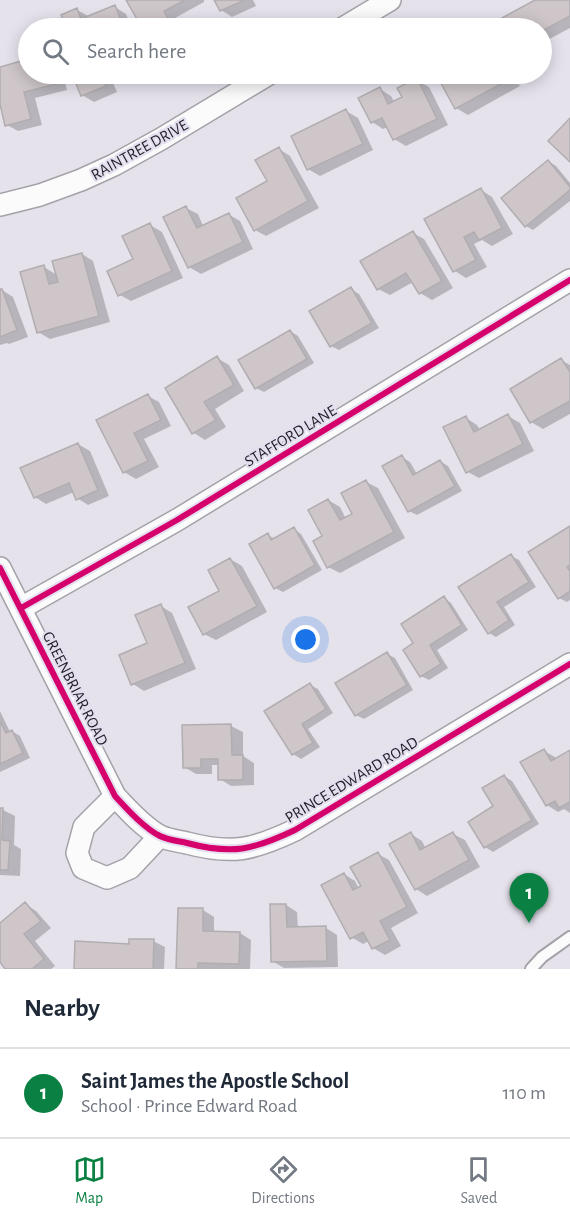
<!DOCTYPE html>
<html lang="en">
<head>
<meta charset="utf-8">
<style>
  body { margin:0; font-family:"Alegreya Sans",sans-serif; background:#f6f6f7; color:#1f2937 }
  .you { position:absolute; left:306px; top:640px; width:21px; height:21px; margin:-15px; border:4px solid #fff; border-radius:50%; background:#1a73e8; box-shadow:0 0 0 9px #1a73e833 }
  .badge { display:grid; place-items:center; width:39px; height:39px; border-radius:50%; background:#0b8043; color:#fff; font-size:20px; font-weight:700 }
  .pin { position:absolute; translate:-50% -50px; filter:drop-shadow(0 2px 3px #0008) }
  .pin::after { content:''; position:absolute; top:32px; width:21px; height:18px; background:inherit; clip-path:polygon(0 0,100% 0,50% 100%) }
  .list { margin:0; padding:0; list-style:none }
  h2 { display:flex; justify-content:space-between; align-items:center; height:78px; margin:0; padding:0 24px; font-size:26px }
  h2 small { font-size:20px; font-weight:400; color:#747a83 }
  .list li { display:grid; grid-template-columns:39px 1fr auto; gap:18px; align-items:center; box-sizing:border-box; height:90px; padding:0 24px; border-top:2px solid #e0e1e3 }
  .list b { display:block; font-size:22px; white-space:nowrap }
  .list p { margin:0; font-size:20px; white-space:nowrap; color:#747a83 }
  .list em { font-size:20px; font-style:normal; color:#747a83 }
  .icon { flex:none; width:33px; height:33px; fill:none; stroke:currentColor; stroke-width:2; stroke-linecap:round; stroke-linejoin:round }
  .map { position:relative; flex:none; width:570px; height:969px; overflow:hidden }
  .search { position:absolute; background:#fff; box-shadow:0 3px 15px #0003; left:18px; right:18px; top:18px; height:66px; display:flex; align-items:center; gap:15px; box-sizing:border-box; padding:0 21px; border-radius:33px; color:#747a83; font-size:22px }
  .sheet { height:168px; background:#fff }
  nav { display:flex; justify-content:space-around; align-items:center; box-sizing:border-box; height:84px; border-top:2px solid #e0e1e3; background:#fff; font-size:16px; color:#747a83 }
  nav a { display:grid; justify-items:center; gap:3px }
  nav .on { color:#0b8043 }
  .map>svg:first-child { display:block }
  .shadow { fill:#0003 }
  .building { fill:#cec6c8; stroke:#b1adb0; stroke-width:1.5 }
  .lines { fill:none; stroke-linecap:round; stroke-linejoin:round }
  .lane-casing { stroke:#a4a2a8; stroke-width:14 }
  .street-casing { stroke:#a4a2a8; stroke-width:24 }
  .lane { stroke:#fbfbfc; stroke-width:10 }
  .street { stroke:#fbfbfc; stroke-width:21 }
  .cycleway-casing { stroke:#e4dfef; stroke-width:10 }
  .cycleway { stroke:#d6006c; stroke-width:6 }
  .labels { text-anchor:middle; stroke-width:4.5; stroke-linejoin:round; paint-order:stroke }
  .street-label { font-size:16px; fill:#201e24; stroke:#e4dfef }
</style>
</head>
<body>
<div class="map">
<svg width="570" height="969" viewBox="0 0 570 969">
  <rect width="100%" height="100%" fill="#e5e2ec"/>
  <path class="shadow" d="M 128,0 L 204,0 L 204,2 L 175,18 L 180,28 L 143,28 Z
    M 216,0 L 253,0 L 256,6 L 232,17 L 221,10 Z
    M 538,0 L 570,0 L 570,28 L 542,43 L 542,28 L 507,28 L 502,19 Z
    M 115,7 L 126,14 L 132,28 L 65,28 L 68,27 L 77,10 L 90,17 Z
    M 28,61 L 28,74 L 63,74 L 67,90 L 35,98 L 42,125 L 18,131 L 7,125 L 0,98 L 0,68 Z
    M 73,74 L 109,74 L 117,92 L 94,102 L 82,95 Z
    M 112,74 L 141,74 L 124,80 Z
    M 445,74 L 514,74 L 520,86 L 468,115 L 456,108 L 439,77 Z
    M 417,80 L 429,87 L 448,125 L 406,146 L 394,139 L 388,127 L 383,129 L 372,122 L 380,89 L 391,96 L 395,103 L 404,98 Z
    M 346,111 L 358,118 L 373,150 L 320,176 L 308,169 Z
    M 279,149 L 290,156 L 319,208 L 266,236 L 255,230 Z
    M 548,161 L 556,166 L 570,183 L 570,201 L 533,230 L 526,226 Z
    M 481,190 L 492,197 L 513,234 L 492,246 L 482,240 L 474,244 L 487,267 L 466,278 L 455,271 L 426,220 Z
    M 186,208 L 198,214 L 203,226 L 228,214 L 240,221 L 253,249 L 201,274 L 189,267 Z
    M 150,225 L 162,232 L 183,278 L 131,301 L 120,295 Z
    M 413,233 L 424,239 L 453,288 L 432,300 L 420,293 L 413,282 L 390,295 L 378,289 Z
    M 82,254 L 93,261 L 110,322 L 50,339 L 38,332 L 44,267 L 57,275 Z
    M 351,289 L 359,294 L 379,328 L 339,350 L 331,346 Z
    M 2,290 L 13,297 L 28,337 L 9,344 L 7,343 L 0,345 L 0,291 Z
    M 290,331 L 298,336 L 314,363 L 264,392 L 256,388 Z
    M 217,358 L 229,365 L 244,391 L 215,409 L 226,427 L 205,440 L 194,433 L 167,388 Z
    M 561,360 L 570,365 L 570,414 L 543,429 L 531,422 Z
    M 148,396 L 159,402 L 171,426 L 144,439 L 159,467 L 136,479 L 124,472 L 98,420 Z
    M 508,416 L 520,423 L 534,451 L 479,478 L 468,472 L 466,418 L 477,425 L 480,430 Z
    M 78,444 L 90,451 L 109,496 L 88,505 L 77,498 L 74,492 L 46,504 L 35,497 Z
    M 402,457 L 410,462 L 417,474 L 440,461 L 448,466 L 462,491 L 417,515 L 409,511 Z
    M 366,482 L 378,488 L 405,538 L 340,573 L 328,567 L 324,537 L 328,500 L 340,507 L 346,519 L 354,515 Z
    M 570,527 L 570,600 L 567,602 L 559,598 Z
    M 294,529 L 301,534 L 322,570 L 283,592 L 275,588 L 268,535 L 275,539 Z
    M 511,556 L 519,560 L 536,587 L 504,607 L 515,625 L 496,637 L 489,633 L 460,587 Z
    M 230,559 L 242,566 L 267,612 L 216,640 L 204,634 L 221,591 Z
    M 444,598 L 451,603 L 468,630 L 437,650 L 448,668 L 429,680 L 421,676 L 415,644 Z
    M 161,606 L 172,613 L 196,669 L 144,691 L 133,684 L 149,644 Z
    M 387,654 L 395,658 L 413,690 L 364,719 L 356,715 Z
    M 310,685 L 318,689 L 333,713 L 308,729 L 320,747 L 301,759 L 293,754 Z
    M 0,711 L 10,732 L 12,731 L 20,736 L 30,758 L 0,772 Z
    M 231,726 L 243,732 L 243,756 L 254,763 L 254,785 L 231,786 L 220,779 L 219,765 L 212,765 L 212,774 L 196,774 L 184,767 Z
    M 544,751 L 555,757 L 556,760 L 570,752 L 570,813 L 564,809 L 558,812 L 547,805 Z
    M 504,776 L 512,781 L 539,824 L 493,852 L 485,847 L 470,822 L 495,807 Z
    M 0,810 L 3,810 L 15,816 L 14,845 L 21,849 L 20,876 L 0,875 Z
    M 411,834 L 422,841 L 426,849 L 453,834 L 465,840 L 480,867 L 427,896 L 416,889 Z
    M 378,854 L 389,860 L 418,913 L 391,928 L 401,946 L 385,955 L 373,948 L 369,941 L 363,944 L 351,937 L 344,874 L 355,881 L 359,889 L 363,887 Z
    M 25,904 L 36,911 L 51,928 L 35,941 L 55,966 L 51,969 L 7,969 L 0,960 L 0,925 Z
    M 286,905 L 297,912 L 298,929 L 326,928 L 337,935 L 338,967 L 284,968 L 272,961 Z
    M 203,910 L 214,917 L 214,932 L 240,933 L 251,940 L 250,969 L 178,969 Z
    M 153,941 L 165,947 L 164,969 L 75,969 L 130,945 Z"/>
  <path class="building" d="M 126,0 L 185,0 L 164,11 L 173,28 L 142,28 Z
    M 214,0 L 245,0 L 220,11 Z
    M 535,0 L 570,0 L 570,16 L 542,31 L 542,28 L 505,28 L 500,19 Z
    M 115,5 L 124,28 L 61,28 L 66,27 L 61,15 L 77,8 L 81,19 Z
    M 28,59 L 28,74 L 53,74 L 56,84 L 24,92 L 31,119 L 5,126 L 0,104 L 0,67 Z
    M 72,74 L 101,74 L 106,86 L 81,96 Z
    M 442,74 L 507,74 L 510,79 L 455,109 L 437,76 Z
    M 417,78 L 437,119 L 393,140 L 382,118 L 371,123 L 358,98 L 380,87 L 388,104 L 402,97 L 397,88 Z
    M 346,109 L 363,144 L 307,170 L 291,136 Z
    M 570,118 L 570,162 L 548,141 Z
    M 279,147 L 308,201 L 254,231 L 236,198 L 267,181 L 255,160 Z
    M 548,160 L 570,187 L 570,190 L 525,227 L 501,198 Z
    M 481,188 L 502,228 L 479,240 L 474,232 L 464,237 L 476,260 L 453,272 L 424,219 Z
    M 186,206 L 197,228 L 229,213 L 243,242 L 188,268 L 163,217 Z
    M 150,223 L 172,271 L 118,296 L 107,271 L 133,259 L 122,236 Z
    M 413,231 L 442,281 L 419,294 L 406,273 L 377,290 L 360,261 Z
    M 82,253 L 99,316 L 37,333 L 20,272 L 44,265 L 49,284 L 58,282 L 52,261 Z
    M 351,287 L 372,323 L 330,347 L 309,311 Z
    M 0,289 L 2,289 L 17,330 L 0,337 Z
    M 290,330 L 307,359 L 255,389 L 238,360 Z
    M 217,356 L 234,385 L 204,402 L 216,420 L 192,434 L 165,388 Z
    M 561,358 L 570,372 L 570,401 L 530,423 L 510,389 Z
    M 148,394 L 161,420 L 134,433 L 148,461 L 123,473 L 96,420 Z
    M 508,414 L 523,444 L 466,473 L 443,427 L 466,416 L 474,432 Z
    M 78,443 L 98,490 L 76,500 L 69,483 L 34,498 L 20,468 Z
    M 402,455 L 413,475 L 440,460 L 455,486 L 408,512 L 382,466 Z
    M 366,480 L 394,532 L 327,568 L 313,541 L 322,536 L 308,510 L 328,499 L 340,520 L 352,514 L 341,493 Z
    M 570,526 L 570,565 L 567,567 L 570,571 L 570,591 L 558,599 L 528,552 Z
    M 294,527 L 315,565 L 274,589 L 249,544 L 268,533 L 271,540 Z
    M 511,554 L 529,582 L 497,602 L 509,620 L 488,634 L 458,587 Z
    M 230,558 L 257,606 L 203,635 L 188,607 L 219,591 L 208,570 Z
    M 444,596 L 462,625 L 430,645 L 441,664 L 420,677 L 403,650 L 413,643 L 401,624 Z
    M 161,604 L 185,663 L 131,685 L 119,655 L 147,643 L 135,615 Z
    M 387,652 L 407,685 L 355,716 L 335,683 Z
    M 310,683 L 326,709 L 302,724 L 313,743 L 292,755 L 264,711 Z
    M 0,721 L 6,733 L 12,730 L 23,753 L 0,764 Z
    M 231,724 L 232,755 L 243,755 L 243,780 L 218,780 L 218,759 L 201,759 L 201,768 L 183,768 L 182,725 Z
    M 544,749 L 551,761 L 570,750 L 570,802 L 559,808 L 555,801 L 546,806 L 520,762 Z
    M 504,775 L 532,820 L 484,848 L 468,822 L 493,806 L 482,788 Z
    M 0,808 L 3,808 L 2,840 L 10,841 L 8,870 L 0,870 Z
    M 411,832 L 420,850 L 453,832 L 469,860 L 415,890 L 389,844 Z
    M 378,852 L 407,907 L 380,921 L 390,940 L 372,949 L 363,932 L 350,939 L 321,885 L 344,873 L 353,890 L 361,886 L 350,867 Z
    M 25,902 L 41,921 L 24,934 L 44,959 L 32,969 L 5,969 L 0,962 L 0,923 Z
    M 270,904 L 286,904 L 287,927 L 326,926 L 327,961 L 271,962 Z
    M 178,908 L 203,908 L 203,931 L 240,932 L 239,964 L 198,963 L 198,969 L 176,969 Z
    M 129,939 L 154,939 L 153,969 L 74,969 L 75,941 L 129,944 Z"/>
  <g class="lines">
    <g class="lane-casing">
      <path id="lane" d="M 531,969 L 542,957 L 570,937"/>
    </g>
    <g class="street-casing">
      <path id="street" d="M 343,28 L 390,0
        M 0,205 L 40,195 L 81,180 L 114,165 L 161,139 L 269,74
        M 0,568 L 115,796 C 127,809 144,828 160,836 C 168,840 178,841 187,843 C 232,855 253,850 295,830 L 570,664
        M 21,608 L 177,520 L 570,280
        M 115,796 L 84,827 L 77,853 L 83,868 L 107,878 L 130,868 L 160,836"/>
    </g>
    <use href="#lane" class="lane"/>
    <use href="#street" class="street"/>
    <g class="cycleway-casing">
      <path id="cycleway" d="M 0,568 L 115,796 C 127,809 144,828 160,836 C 168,840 178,841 187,843 C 232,855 253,850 295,830 L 570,664
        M 21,608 L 177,520 L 570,280"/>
    </g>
    <use href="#cycleway" class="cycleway"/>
  </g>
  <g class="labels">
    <g class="street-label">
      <text transform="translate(139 149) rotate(-29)" y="6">RAINTREE DRIVE</text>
      <text transform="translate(290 435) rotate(-31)" y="6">STAFFORD LANE</text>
      <text transform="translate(76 688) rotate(63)" y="6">GREENBRIAR ROAD</text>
      <text transform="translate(351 779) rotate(-31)" y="6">PRINCE EDWARD ROAD</text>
    </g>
  </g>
</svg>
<div class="you"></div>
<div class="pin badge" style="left:529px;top:923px">1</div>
<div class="search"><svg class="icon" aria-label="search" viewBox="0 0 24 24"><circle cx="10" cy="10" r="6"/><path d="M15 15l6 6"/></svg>Search here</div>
</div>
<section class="sheet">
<h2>Nearby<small></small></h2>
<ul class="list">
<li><span class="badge">1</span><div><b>Saint James the Apostle School</b><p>School · Prince Edward Road</p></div><em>110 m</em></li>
</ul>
</section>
<nav>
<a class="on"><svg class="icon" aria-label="map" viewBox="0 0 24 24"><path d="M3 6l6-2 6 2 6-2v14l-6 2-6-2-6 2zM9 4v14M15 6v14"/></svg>Map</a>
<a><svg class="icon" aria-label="directions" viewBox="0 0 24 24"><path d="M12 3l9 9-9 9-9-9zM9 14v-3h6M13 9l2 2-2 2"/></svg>Directions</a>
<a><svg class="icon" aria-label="saved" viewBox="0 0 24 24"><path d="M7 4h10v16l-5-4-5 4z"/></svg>Saved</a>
</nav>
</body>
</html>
